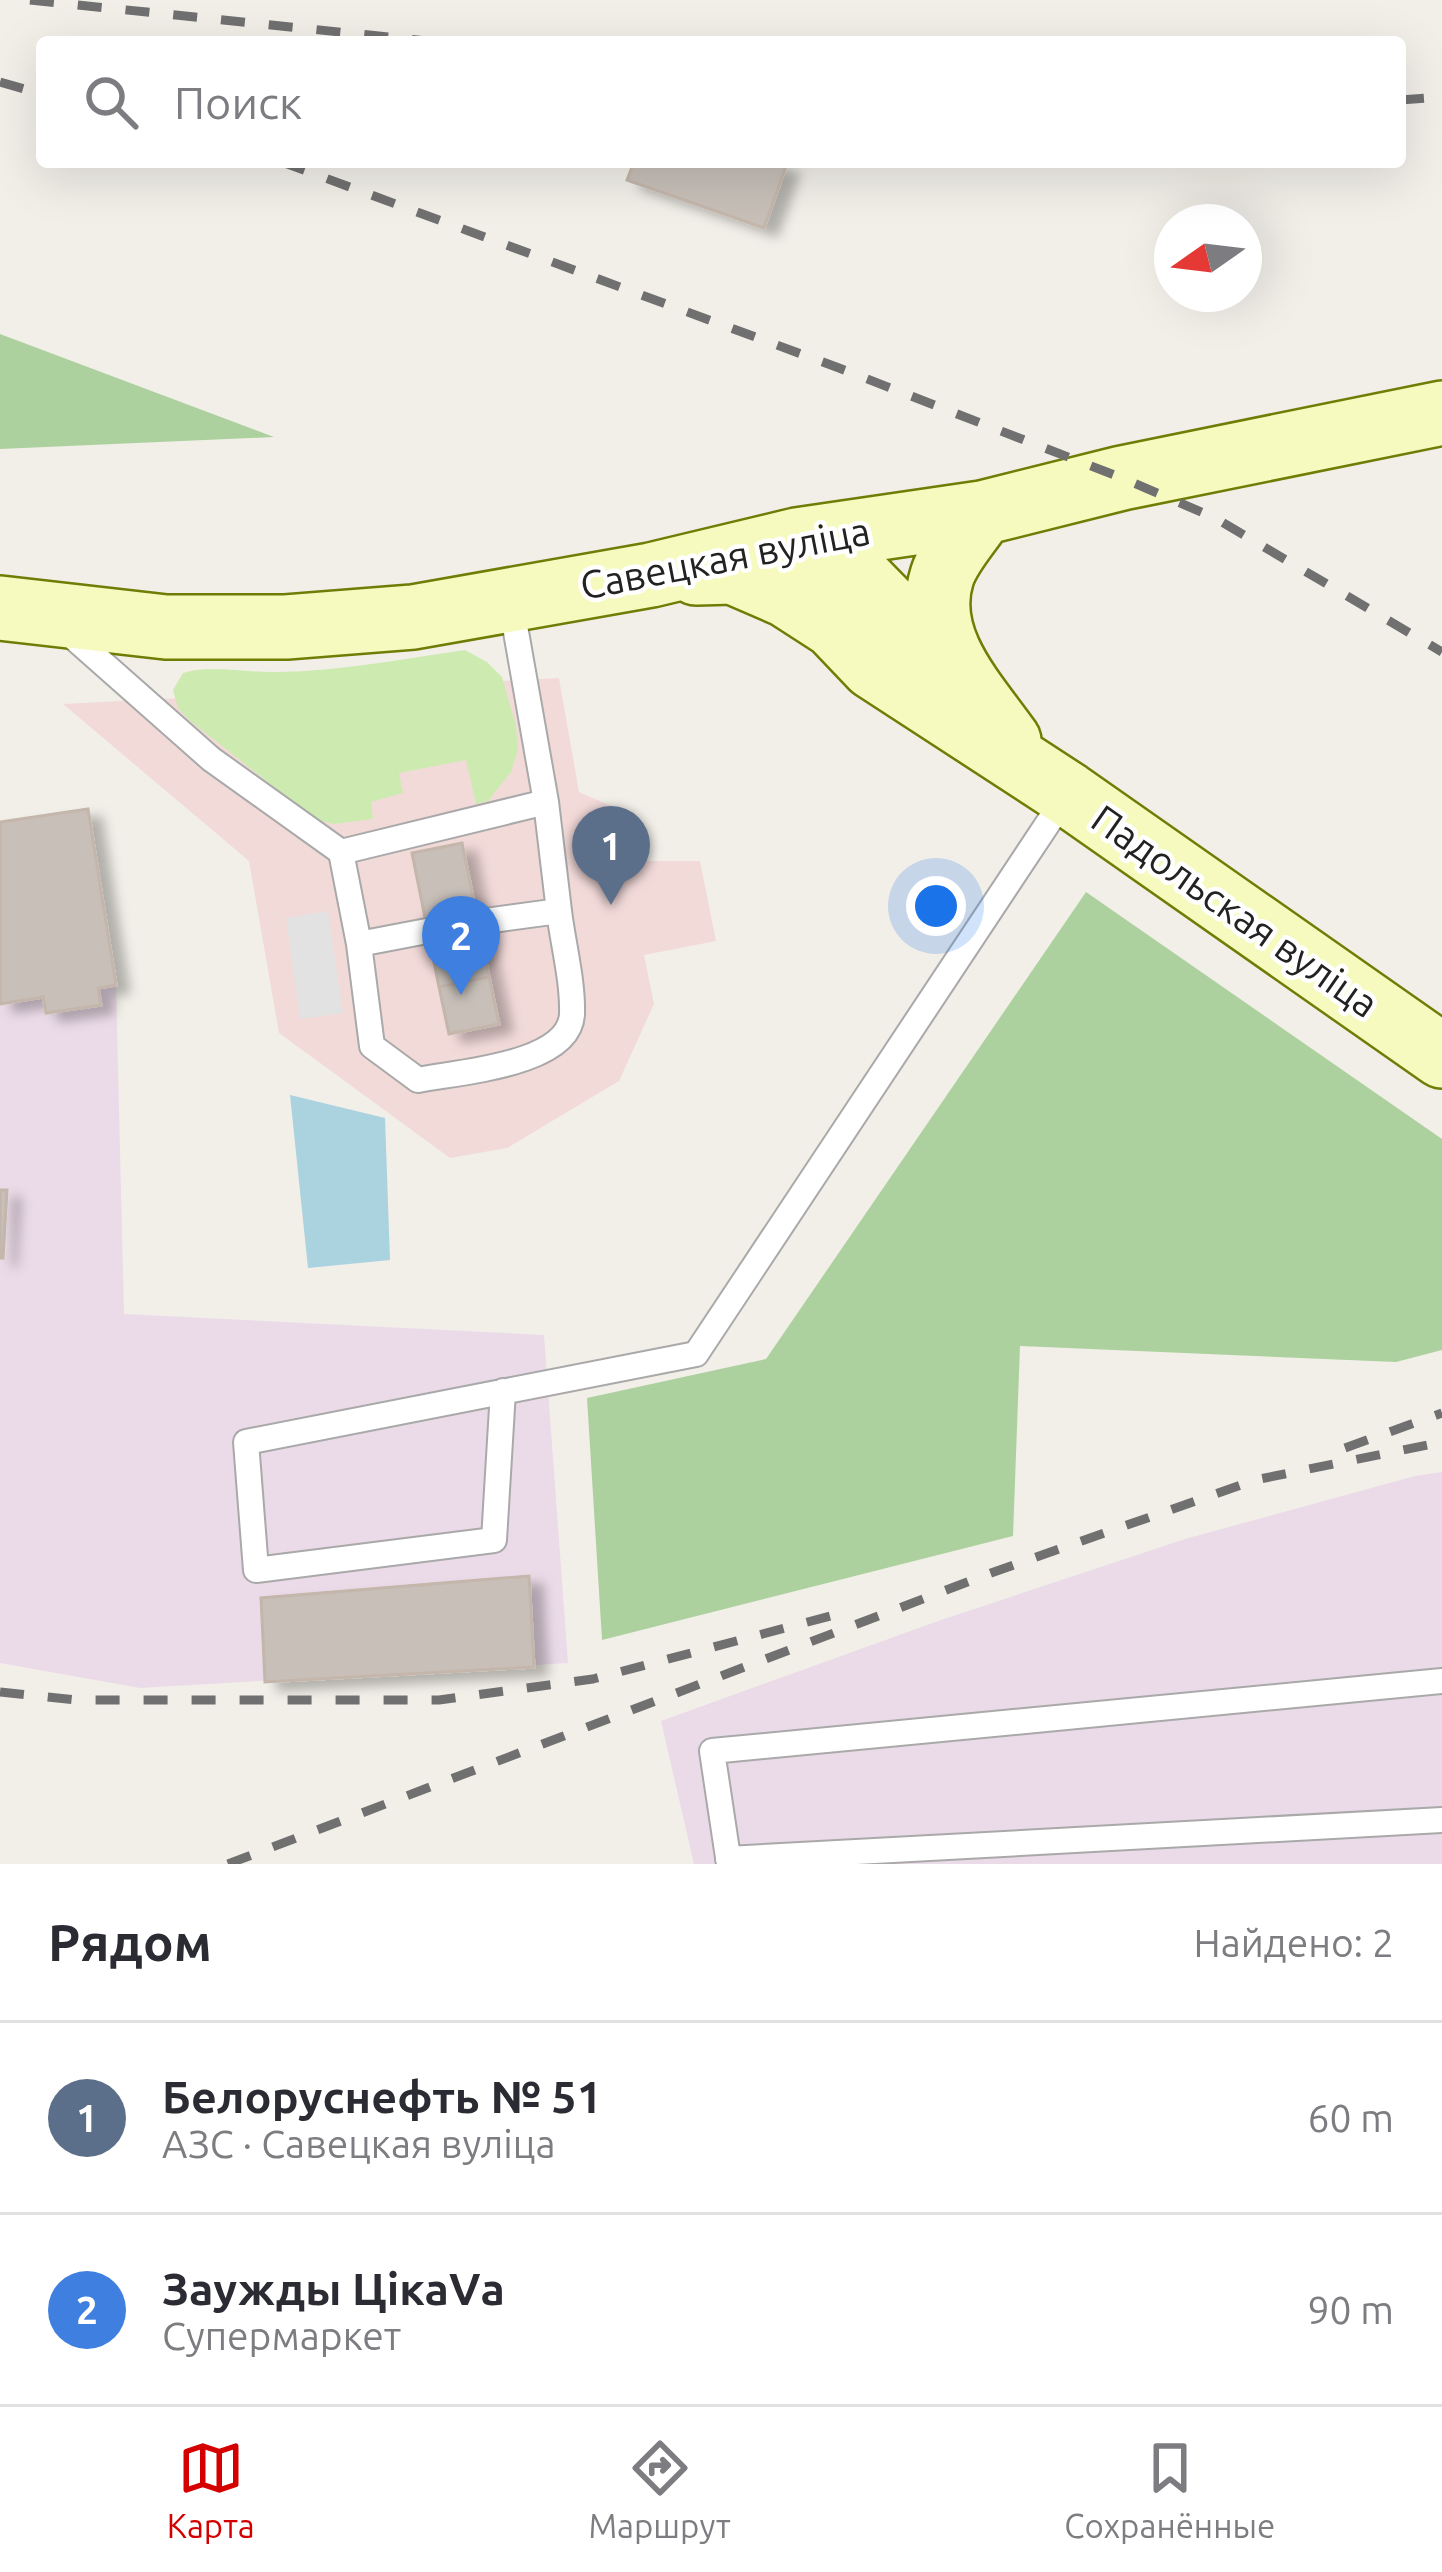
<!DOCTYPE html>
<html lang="ru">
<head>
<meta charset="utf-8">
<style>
  body { margin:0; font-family:Ubuntu,sans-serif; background:#f7f7f7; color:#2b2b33 }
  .compass { position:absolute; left:1154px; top:204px; width:108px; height:108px; border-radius:50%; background:#fff; box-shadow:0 12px 48px #0002; rotate:256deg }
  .you { position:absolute; left:936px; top:906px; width:42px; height:42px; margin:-30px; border:9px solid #fff; border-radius:50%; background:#1a73e8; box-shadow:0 0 0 18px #1a73e833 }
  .badge { display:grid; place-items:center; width:78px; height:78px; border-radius:50%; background:#d40000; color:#fff; font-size:39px; font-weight:700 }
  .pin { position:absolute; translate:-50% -99px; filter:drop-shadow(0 3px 6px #0008) }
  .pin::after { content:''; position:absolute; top:63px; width:42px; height:36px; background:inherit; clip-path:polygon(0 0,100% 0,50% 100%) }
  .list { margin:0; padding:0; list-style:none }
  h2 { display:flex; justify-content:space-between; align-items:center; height:156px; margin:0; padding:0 48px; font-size:51px }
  h2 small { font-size:39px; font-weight:400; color:#7c7c81 }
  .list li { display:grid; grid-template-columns:78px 1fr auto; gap:36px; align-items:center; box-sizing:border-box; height:192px; padding:0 48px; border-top:3px solid #e1e1e2 }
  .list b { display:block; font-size:45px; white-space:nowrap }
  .list p { margin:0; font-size:39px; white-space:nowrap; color:#7c7c81 }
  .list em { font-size:39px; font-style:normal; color:#7c7c81 }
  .icon { flex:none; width:66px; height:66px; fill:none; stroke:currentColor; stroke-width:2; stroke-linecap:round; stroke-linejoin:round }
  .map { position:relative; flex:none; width:1442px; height:1864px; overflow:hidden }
  .search { position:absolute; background:#fff; box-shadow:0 12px 48px #0002; left:36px; right:36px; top:36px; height:132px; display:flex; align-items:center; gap:30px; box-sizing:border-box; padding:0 42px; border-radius:12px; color:#7c7c81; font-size:45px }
  .sheet { height:540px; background:#fff }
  nav { display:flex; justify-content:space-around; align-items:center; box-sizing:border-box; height:168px; border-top:3px solid #e1e1e2; background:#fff; font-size:33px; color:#7c7c81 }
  nav a { display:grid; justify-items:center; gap:6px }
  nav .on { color:#d40000 }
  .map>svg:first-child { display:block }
  .commercial { fill:#f2dad9 }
  .industrial { fill:#ebdbe8 }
  .grass { fill:#cdebb0 }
  .forest { fill:#add19e }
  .parking { fill:#e2e2e2 }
  .water { fill:#aad3df }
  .building { fill:#c7bfb8; stroke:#c4b6ab; stroke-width:3; filter:url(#shadow) }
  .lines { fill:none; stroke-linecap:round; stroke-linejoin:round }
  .lane-casing { stroke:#a9a9a9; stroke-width:28 }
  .secondary-casing { stroke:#707d05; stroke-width:68 }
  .lane { stroke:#fff; stroke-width:24 }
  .secondary { stroke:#f7fabf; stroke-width:63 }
  .rail { stroke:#707070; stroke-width:9; stroke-dasharray:24 24; stroke-linecap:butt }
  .labels { text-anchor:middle; stroke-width:9; stroke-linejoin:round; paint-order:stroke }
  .street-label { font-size:39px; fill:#222; stroke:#fff }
</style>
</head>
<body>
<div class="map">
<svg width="1442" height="1864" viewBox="0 0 1442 1864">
  <defs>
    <filter id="shadow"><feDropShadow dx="13" dy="8" stdDeviation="6" flood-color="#0004"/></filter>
  </defs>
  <rect width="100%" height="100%" fill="#f2efe9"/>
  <path class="commercial" d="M 559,678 L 579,792 L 625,812 L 634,861 L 700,861 L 716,941 L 644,955 L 654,1004 L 619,1081 L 507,1148 L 450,1158 L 279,1033 L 249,861 L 63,704 Z"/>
  <path class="industrial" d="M 88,809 L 116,985 L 124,1314 L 544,1335 L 568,1663 L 140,1688 L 0,1663 L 0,822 Z
    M 1442,1472 L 1442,1864 L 694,1864 L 661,1721 L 941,1620 L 1185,1539 L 1415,1476 Z"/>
  <path class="grass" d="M 465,650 L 487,662 L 502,677 L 516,726 L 518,750 L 511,772 L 488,801 L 476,804 L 466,760 L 399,773 L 403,793 L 371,802 L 373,819 L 334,824 L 316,820 L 189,720 L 178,708 L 173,690 L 183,673 C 212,664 246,673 277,672 C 340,671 403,659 465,650 Z"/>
  <path class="forest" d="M 0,334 L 274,437 L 0,449 Z
    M 1086,892 L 1442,1139 L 1442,1350 L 1396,1362 L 1020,1346 L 1013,1536 L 602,1640 L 587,1398 L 766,1359 Z"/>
  <path class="parking" d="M 328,911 L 343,1013 L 300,1019 L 286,918 Z"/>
  <path class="water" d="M 290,1095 L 385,1118 L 390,1260 L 308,1268 Z"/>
  <path class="building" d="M 634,162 L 774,162 L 786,166 L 764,228 L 627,180 Z
    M 88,809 L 116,985 L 98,988 L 101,1005 L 46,1013 L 43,997 L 0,1004 L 0,822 Z
    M 462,843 L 489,977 L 439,987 L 412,853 Z
    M 489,977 L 499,1024 L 449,1034 L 439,987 Z
    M 0,1190 L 7,1190 L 3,1258 L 0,1258 Z
    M 529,1576 L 534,1667 L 265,1682 L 261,1598 Z"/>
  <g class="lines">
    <g class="lane-casing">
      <path id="lane" d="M 64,629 L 211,759 L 341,852 L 359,944 L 427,931
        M 341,852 L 546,802
        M 478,922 L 559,911 L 546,802 L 510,598
        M 359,944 L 372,1046 L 418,1080 C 458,1072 570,1065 572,1014 C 573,981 563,944 559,911
        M 503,1391 L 494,1540 L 256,1570 L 246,1442 C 396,1413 546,1383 696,1354 L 1066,796
        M 728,1859 L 1442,1820
        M 729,1864 L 712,1751 L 1442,1681"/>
    </g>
    <g class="secondary-casing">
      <path id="secondary" d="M 982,513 C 970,532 949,554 942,576 C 922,639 975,693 1009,741
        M 797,540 L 846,563 L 952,671
        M 696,573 L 733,572 L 786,595 L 834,626 L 873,667 L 1068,794 L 1442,1056
        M 0,608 L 166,627 L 286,627 L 413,617 L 651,575 L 797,540 L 982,513 L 1122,478 L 1442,413"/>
    </g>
    <use href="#lane" class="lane"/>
    <use href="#secondary" class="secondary"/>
    <path class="rail" d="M 30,0 L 436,42
      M 0,82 L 42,94
      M 1400,100 L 1442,97
      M 282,162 L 839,368 L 1122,478 L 1215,518 L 1442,652
      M 1345,1448 L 1442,1413
      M 0,1692 L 76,1700 L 439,1700 L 593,1679 L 853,1610
      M 228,1864 L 991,1573 L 1255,1480 L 1442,1442"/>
  </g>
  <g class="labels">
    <g class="street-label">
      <text transform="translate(725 558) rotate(-11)" y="14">Савецкая вуліца</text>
      <text transform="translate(1235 911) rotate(35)" y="14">Падольская вуліца</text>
    </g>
  </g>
</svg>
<svg class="compass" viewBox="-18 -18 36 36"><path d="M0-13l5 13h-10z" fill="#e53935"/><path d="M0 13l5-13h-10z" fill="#7c7c81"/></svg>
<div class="you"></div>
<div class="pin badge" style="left:611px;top:905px;background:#5c6f8a">1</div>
<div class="pin badge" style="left:461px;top:995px;background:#3f7fe0">2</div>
<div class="search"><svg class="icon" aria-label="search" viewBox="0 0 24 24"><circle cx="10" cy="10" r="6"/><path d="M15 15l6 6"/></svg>Поиск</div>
</div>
<section class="sheet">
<h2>Рядом<small>Найдено: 2</small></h2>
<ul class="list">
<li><span class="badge" style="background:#5c6f8a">1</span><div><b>Белоруснефть № 51</b><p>АЗС · Савецкая вуліца</p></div><em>60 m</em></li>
<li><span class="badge" style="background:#3f7fe0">2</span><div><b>Заужды ЦікаVа</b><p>Супермаркет</p></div><em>90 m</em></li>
</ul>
</section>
<nav>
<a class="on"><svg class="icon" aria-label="map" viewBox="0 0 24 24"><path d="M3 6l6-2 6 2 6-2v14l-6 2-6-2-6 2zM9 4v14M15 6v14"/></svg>Карта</a>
<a><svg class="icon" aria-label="directions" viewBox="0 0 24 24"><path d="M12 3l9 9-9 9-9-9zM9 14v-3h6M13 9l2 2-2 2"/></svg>Маршрут</a>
<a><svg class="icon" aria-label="saved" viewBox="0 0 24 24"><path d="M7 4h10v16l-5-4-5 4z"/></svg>Сохранённые</a>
</nav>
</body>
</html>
